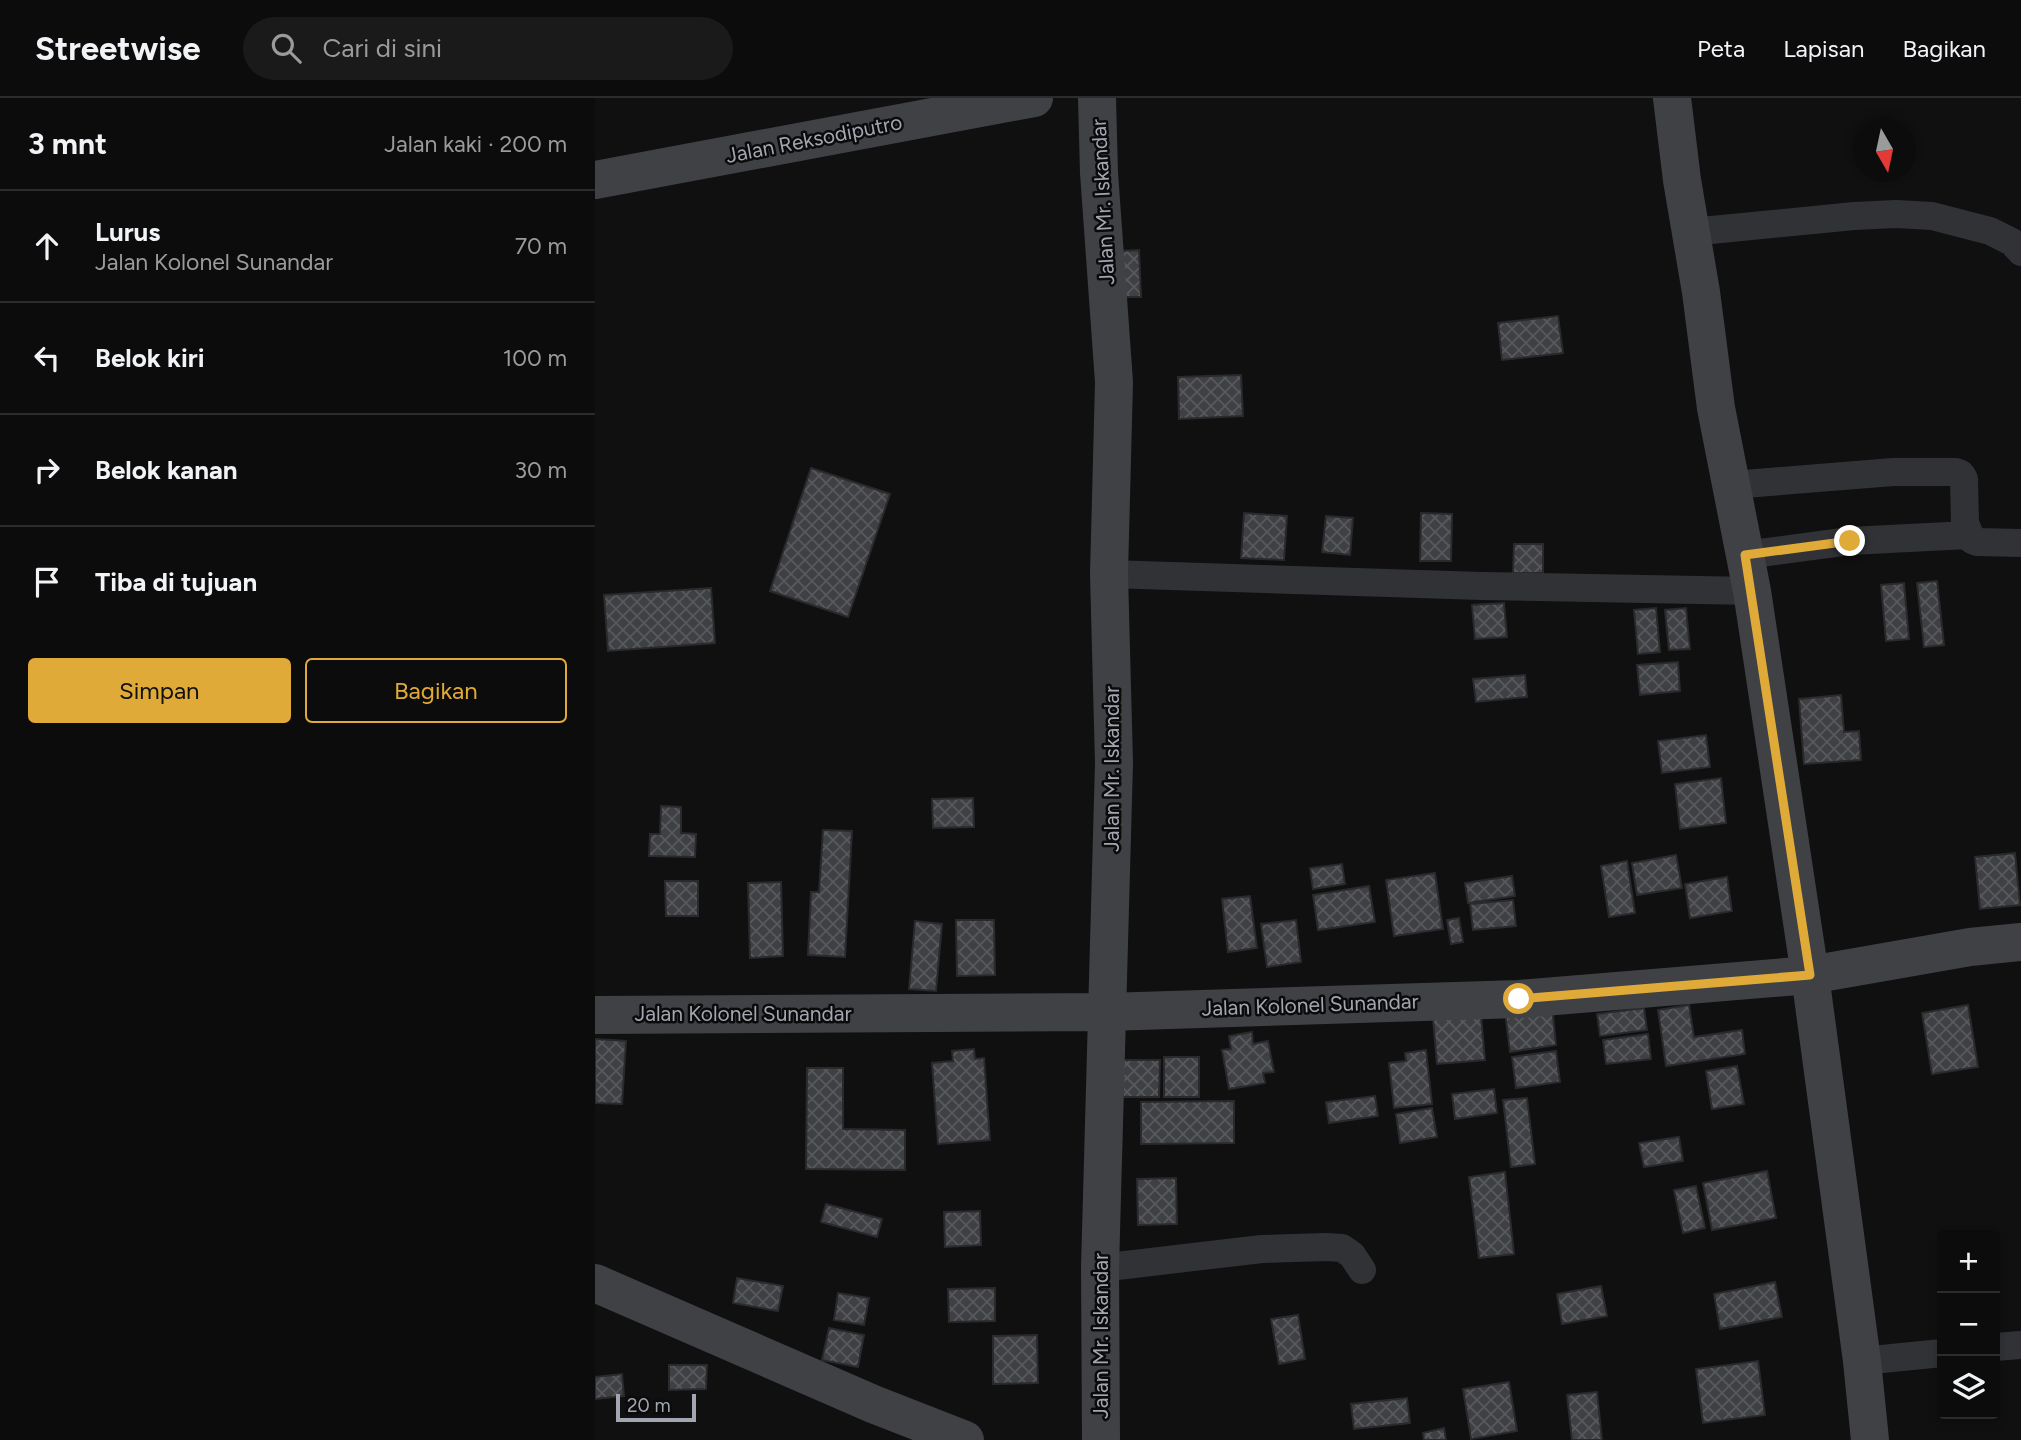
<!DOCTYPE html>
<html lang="id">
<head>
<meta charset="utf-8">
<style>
  body { margin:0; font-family:Figtree,sans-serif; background:#1a1a1b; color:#f1f3f6 }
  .controls { position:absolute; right:21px; bottom:21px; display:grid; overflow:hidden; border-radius:7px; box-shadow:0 4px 10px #0003 }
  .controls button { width:63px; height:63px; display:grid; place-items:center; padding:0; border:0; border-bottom:2px solid #2c2c2e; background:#0c0c0d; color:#f1f3f6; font:35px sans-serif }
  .compass { position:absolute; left:1258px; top:21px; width:63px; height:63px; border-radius:50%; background:#0c0c0d; box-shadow:0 4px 10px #0003; rotate:171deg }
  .scale { position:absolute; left:21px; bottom:18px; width:80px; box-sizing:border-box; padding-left:7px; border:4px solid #a2a6b1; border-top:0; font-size:19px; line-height:24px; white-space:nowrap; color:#a2a6b1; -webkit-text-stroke:5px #0b0b0c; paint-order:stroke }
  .stop { position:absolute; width:21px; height:21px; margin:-16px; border:5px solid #e0aa39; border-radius:50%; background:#fff }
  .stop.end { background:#e0aa39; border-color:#fff; box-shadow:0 2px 7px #0008 }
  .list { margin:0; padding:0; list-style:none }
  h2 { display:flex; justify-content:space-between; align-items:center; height:91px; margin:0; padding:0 28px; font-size:30px }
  h2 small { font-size:23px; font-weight:400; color:#9a9b9d }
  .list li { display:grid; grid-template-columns:46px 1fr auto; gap:21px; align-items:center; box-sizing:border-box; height:112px; padding:0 28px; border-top:2px solid #2c2c2e }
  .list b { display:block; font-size:26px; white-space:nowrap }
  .list p { margin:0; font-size:23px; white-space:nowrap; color:#9a9b9d }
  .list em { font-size:23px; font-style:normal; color:#9a9b9d }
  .actions { display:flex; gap:14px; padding:21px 28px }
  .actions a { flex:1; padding:16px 0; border:2px solid #e0aa39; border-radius:7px; text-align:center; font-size:24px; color:#e0aa39 }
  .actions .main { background:#e0aa39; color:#111 }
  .icon { flex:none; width:38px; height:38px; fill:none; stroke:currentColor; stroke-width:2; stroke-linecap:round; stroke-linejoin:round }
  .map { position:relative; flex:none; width:1426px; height:1342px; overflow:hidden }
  header { display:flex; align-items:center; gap:42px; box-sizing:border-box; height:98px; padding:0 35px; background:#0c0c0d; border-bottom:2px solid #2c2c2e }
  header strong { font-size:33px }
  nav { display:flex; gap:38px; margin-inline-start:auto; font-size:24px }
  .search { width:490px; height:63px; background:#1a1a1b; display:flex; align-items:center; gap:18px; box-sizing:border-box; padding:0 24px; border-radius:38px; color:#9a9b9d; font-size:26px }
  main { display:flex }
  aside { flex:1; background:#0c0c0d }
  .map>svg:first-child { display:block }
  .building { fill:url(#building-cross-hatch); stroke:#2a2a2d; stroke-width:2 }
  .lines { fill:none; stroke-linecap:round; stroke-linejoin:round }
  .street { stroke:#313236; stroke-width:28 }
  .secondary { stroke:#3f4145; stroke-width:38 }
  .route { stroke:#e0aa39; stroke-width:9 }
  .labels { text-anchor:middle; stroke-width:5; stroke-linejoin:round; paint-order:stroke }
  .street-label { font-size:21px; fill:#a2a6b1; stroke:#0b0b0c }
</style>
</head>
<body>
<header>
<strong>Streetwise</strong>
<div class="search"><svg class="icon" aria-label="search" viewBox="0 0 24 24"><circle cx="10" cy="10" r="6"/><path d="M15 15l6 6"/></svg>Cari di sini</div>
<nav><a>Peta</a><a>Lapisan</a><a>Bagikan</a></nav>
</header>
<main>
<aside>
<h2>3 mnt<small>Jalan kaki · 200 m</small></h2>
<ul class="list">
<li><svg class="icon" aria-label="ahead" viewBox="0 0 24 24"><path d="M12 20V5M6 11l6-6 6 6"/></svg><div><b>Lurus</b><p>Jalan Kolonel Sunandar</p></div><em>70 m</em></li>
<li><svg class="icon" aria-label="left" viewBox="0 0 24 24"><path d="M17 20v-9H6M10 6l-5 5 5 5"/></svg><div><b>Belok kiri</b></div><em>100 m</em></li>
<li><svg class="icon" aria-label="right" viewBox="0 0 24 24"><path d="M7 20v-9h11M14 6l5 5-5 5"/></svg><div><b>Belok kanan</b></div><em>30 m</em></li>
<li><svg class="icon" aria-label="arrive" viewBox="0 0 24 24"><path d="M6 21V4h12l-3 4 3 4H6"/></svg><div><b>Tiba di tujuan</b></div></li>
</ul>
<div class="actions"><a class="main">Simpan</a><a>Bagikan</a></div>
</aside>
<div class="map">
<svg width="1426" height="1342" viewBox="0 0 1426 1342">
  <defs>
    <pattern id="building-cross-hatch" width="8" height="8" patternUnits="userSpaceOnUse" patternTransform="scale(1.75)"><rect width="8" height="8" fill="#3f4044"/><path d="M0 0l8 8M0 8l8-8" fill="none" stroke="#58595d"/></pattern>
  </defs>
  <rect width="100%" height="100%" fill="#101011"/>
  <path class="building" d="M 544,152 L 546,199 L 525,199 L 524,153 Z
    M 963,218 L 968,255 L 907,262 L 903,225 Z
    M 646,277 L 648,318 L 584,321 L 583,279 Z
    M 216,370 L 295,396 L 253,519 L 175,493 Z
    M 649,415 L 692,418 L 689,462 L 646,460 Z
    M 826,415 L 857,416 L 856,463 L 825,463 Z
    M 731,418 L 758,420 L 755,457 L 727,454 Z
    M 919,446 L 948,446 L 948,475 L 918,475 Z
    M 1342,483 L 1349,547 L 1329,549 L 1322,485 Z
    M 1309,485 L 1314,541 L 1291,543 L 1286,487 Z
    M 116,490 L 120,545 L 13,553 L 9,497 Z
    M 909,505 L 912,539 L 880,541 L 877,507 Z
    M 1061,510 L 1065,554 L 1043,556 L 1039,512 Z
    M 1091,510 L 1095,551 L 1074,552 L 1070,512 Z
    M 1083,564 L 1085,593 L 1045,597 L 1042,567 Z
    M 930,577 L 932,599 L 881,604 L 878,581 Z
    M 1246,597 L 1249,634 L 1264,633 L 1266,662 L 1209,666 L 1204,601 Z
    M 1111,637 L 1115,669 L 1067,675 L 1063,643 Z
    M 1126,680 L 1131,725 L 1085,731 L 1080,686 Z
    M 378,700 L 379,729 L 338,730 L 337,701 Z
    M 66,708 L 86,709 L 86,735 L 101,736 L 100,759 L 54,758 L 55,736 L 65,736 Z
    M 228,732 L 257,733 L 250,859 L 213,857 L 216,794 L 224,794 Z
    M 1420,755 L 1425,807 L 1385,811 L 1380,759 Z
    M 1081,757 L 1087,790 L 1042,797 L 1037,765 Z
    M 1032,763 L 1040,815 L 1014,819 L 1006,768 Z
    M 747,766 L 750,786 L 718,791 L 715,770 Z
    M 840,775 L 848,831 L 799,838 L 791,782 Z
    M 917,778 L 920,798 L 873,805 L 870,785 Z
    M 1132,779 L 1137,813 L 1095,820 L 1090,786 Z
    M 70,783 L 103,783 L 103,818 L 71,818 Z
    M 186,784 L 188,858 L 155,860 L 153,785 Z
    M 774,788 L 780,824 L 723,832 L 718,797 Z
    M 655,798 L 662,850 L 633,854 L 627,801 Z
    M 918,802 L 921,828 L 878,832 L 875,806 Z
    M 864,820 L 868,844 L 856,846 L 852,822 Z
    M 361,822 L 399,822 L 400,877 L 362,878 Z
    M 701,822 L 706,864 L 672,869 L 666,826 Z
    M 320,823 L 347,826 L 341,893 L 314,891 Z
    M 1094,907 L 1099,939 L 1147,932 L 1150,956 L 1071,968 L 1063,912 Z
    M 1373,907 L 1383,969 L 1337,976 L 1327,915 Z
    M 957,908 L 961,947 L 915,954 L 910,914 Z
    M 1049,910 L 1052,932 L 1005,938 L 1002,916 Z
    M 886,917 L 890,962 L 842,966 L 838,921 Z
    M 657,934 L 658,946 L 673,943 L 679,974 L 668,975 L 670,985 L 634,991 L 627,952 L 636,951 L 634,938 Z
    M 1053,936 L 1056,961 L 1011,966 L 1008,942 Z
    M 0,941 L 31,943 L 27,1006 L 0,1005 Z
    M 379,951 L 380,961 L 389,960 L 395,1042 L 343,1046 L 337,965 L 358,963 L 357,953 Z
    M 831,952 L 837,1006 L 799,1010 L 794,965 L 811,963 L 810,955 Z
    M 961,953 L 965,984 L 921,990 L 917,959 Z
    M 569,959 L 604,959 L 604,999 L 569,999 Z
    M 528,962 L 565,962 L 564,999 L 528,999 Z
    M 1142,968 L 1149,1006 L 1117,1011 L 1111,973 Z
    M 212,970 L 248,970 L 248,1031 L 310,1032 L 310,1072 L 211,1071 Z
    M 899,991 L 902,1015 L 860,1021 L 857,996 Z
    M 780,998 L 783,1018 L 734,1025 L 731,1004 Z
    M 932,1000 L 940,1066 L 916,1069 L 908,1002 Z
    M 639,1003 L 639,1045 L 546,1046 L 546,1004 Z
    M 837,1010 L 842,1039 L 805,1045 L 801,1016 Z
    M 1084,1039 L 1088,1063 L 1049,1069 L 1044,1045 Z
    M 1172,1073 L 1181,1120 L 1117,1132 L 1108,1085 Z
    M 910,1074 L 919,1156 L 884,1160 L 874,1079 Z
    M 581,1080 L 582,1126 L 543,1127 L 542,1081 Z
    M 1101,1088 L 1110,1130 L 1088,1135 L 1079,1092 Z
    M 231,1106 L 287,1121 L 282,1139 L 226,1124 Z
    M 385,1113 L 386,1147 L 350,1149 L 349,1114 Z
    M 142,1180 L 188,1188 L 183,1213 L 138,1205 Z
    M 1180,1184 L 1187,1219 L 1125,1231 L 1119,1196 Z
    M 1006,1188 L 1012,1218 L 967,1226 L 962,1196 Z
    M 400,1190 L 400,1223 L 354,1224 L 353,1191 Z
    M 243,1195 L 274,1200 L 269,1227 L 239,1222 Z
    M 703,1217 L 710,1261 L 684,1266 L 676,1221 Z
    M 234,1230 L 269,1237 L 263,1269 L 227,1262 Z
    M 442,1237 L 443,1285 L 398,1286 L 398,1238 Z
    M 1163,1263 L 1170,1317 L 1108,1325 L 1101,1271 Z
    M 74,1267 L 112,1267 L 111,1291 L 74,1292 Z
    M 27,1276 L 29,1298 L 0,1301 L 0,1279 Z
    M 914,1284 L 922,1333 L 876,1341 L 868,1291 Z
    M 1002,1294 L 1007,1342 L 977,1342 L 972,1297 Z
    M 812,1300 L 815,1325 L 759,1331 L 756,1306 Z
    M 849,1330 L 851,1342 L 829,1342 L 828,1335 Z"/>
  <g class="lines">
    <path class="street" d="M 1096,134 L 1259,118 L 1301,116 L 1337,118 L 1395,133 L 1417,144 L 1426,154
      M 1137,387 L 1298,374 L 1361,374 L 1366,376 L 1369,381 L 1370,425 L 1377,442 L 1382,444 L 1426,445
      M 1150,457 L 1255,443 L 1373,437
      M 514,476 L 887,488 L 1157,493
      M 505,1170 L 667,1151 L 731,1149 L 747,1150 L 757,1157 L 767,1172
      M 1400,1249 L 1426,1247
      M 1267,1263 L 1347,1255"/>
    <path class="secondary" d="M 502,0 L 504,75 L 519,284 L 514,476 L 519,665 L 505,1170 L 506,1342
      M 1077,0 L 1087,82 L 1106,194 L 1121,310 L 1157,493 L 1215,877 L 1267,1263 L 1275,1342
      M 0,82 L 439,0
      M 0,917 L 512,914 L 924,901 L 1215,877 L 1375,849 L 1426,844
      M 0,1185 L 278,1306 L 370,1342"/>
  </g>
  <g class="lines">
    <path class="route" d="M 924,901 L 1215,877 L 1150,457 L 1255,443"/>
  </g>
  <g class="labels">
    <g class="street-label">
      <text transform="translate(219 41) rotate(-11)" y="7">Jalan Reksodiputro</text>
      <text transform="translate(508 104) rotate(-93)" y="7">Jalan Mr. Iskandar</text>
      <text transform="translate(517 671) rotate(-90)" y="7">Jalan Mr. Iskandar</text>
      <text transform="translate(715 907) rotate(-2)" y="7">Jalan Kolonel Sunandar</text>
      <text x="148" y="923">Jalan Kolonel Sunandar</text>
      <text transform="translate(506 1238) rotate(-90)" y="7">Jalan Mr. Iskandar</text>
    </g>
  </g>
</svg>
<div class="controls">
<button>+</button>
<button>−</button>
<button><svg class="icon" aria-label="layers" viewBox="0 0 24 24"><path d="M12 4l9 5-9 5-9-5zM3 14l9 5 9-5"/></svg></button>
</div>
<svg class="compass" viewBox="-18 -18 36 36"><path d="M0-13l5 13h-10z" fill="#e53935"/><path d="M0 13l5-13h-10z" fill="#9a9b9d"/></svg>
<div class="scale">20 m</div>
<div class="stop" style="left:924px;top:901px"></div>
<div class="stop end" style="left:1255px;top:443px"></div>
</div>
</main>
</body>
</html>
